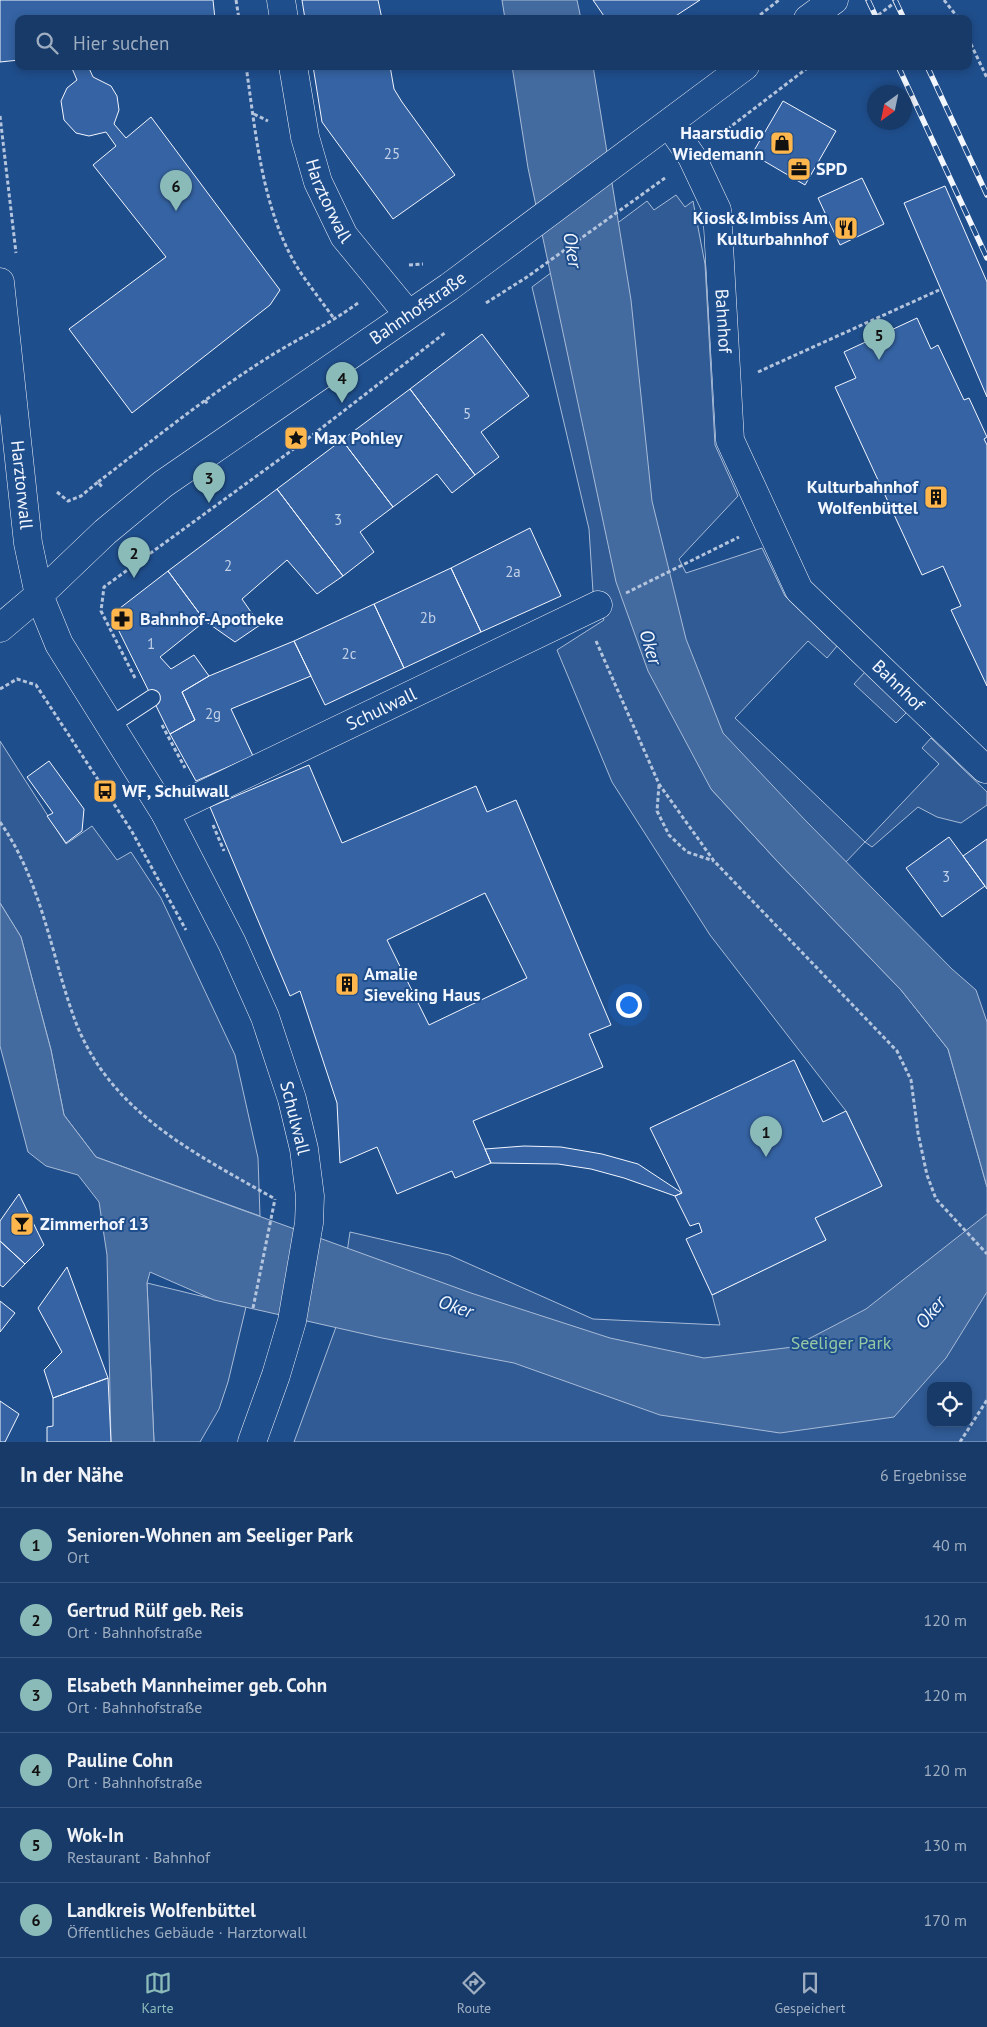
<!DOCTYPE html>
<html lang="de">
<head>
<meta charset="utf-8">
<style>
  body { margin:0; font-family:"PT Sans",sans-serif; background:#20416f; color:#f1f3f6 }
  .controls { position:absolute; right:15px; bottom:15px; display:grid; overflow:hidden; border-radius:10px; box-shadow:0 2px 8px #0003 }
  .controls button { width:45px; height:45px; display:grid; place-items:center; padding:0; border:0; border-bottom:1px solid #36547d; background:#173a69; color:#f1f3f6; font:25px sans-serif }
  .compass { position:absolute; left:867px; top:85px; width:45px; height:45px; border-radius:50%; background:#173a69; box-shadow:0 2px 8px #0003; rotate:213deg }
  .you { position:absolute; left:628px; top:1004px; width:18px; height:18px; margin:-12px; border:4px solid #fff; border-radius:50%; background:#1a73e8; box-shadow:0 0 0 8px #1a73e833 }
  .badge { display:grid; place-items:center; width:32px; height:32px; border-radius:50%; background:#8bbbb9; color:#111; font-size:16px; font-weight:700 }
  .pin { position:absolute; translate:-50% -41px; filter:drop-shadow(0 1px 2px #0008) }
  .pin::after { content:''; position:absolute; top:26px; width:18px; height:15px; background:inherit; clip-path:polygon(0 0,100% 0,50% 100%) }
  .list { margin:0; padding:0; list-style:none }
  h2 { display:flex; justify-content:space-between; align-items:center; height:65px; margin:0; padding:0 20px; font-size:21px }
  h2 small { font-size:16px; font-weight:400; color:#9eadc0 }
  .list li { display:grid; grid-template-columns:32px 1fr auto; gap:15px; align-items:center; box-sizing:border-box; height:75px; padding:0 20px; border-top:1px solid #36547d }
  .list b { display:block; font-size:19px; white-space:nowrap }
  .list p { margin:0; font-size:16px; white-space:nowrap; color:#9eadc0 }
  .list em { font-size:16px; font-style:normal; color:#9eadc0 }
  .icon { flex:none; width:28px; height:28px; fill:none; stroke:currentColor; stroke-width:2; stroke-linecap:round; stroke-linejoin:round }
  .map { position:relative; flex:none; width:987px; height:1442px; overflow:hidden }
  .search { position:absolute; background:#173a69; box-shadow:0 2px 8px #0003; left:15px; right:15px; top:15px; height:55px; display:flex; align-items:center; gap:12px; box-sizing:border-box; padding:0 18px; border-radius:10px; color:#9eadc0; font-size:19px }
  .sheet { height:515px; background:#173a69 }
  nav { display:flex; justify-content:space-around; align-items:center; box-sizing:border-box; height:70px; border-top:1px solid #36547d; background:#173a69; font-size:14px; color:#9eadc0 }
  nav a { display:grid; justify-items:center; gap:2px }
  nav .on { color:#8bbbb9 }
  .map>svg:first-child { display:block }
  .green { fill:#305b95; stroke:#a8bbd7; fill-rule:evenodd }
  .water { fill:#446ba0; stroke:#a8bbd7 }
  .building { fill:#3563a3; stroke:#f2f6ff; fill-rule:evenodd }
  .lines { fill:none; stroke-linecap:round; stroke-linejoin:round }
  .lane-casing { stroke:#f2f6ff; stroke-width:18 }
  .street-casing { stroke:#f2f6ff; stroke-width:29 }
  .secondary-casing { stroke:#f2f6ff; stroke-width:29 }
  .path { stroke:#b3c4dc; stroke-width:3; stroke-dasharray:4 2.5; stroke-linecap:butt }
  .lane { stroke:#1f4e8c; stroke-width:16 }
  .street { stroke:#1f4e8c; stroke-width:28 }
  .secondary { stroke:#1f4e8c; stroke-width:28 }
  .rail-casing { stroke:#f2f6ff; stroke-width:5.5 }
  .rail { stroke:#1f4e8c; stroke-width:4; stroke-dasharray:11; stroke-linecap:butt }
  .labels { text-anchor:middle; stroke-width:4; stroke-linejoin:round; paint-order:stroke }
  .number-label { font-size:15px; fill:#c3d1e8 }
  .poi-label { font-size:18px; font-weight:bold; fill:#f2f6ff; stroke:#1f4e8c; text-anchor:start }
  .street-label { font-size:18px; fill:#f2f6ff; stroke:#1f4e8c }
  .park-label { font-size:18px; fill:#97c8a6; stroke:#1f4e8c }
  .water-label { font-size:19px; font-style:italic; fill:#f2f6ff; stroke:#1f4e8c }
</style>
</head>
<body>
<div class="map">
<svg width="987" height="1442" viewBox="0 0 987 1442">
  <rect width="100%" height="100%" fill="#1f4e8c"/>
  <path class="green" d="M 676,195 L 685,207 L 693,201 L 705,264 L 715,445 L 738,496 L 679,559 L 686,573 L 762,548 L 785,596 L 837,646 L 827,658 L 808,641 L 735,718 L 865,842 L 939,764 L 922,748 L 931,738 L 987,792 L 987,805 L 961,823 L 937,817 L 918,807 L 872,847 L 865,842 L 822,887 L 711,789 L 777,861 L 901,990 L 948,1049 L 987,1187 L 987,1442 L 294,1442 L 336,1327 L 350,1232 L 449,1255 L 593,1319 L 720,1325 L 712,1295 L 826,1240 L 815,1218 L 882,1186 L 846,1111 L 710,935 L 612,782 L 557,650 L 604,620 L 593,592 L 589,529 L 532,287 L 647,201 L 654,210 ZM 931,1386 L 968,1386 L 968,1423 L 931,1423 Z
    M 865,672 L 907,712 L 896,723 L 854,684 Z
    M 0,741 L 66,844 L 92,826 L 117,860 L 131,852 L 161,898 L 235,1055 L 258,1158 L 260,1216 L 96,1157 L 64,1115 L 51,1050 L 21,937 L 0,903 Z
    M 147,1283 L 246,1307 L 228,1382 L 219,1409 L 200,1442 L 154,1442 Z"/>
  <path class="water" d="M 502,0 L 577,0 L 581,19 L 505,19 Z
    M 512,66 L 593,66 L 631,300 L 652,501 L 686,639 L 723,733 L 805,820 L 952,969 L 976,990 L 987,1022 L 987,1187 L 948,1049 L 901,990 L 777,861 L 711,789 L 648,671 L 616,582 L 528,168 Z
    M 0,903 L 21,937 L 51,1050 L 64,1115 L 96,1157 L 471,1293 L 610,1338 L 704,1358 L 793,1347 L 866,1309 L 987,1214 L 987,1292 L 946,1358 L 894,1417 L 780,1433 L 660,1415 L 514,1363 L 382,1338 L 214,1300 L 150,1272 L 147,1283 L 154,1442 L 111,1442 L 107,1255 L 99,1202 L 78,1175 L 46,1166 L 28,1152 L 0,1046 Z"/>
  <path class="building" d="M 0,0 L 213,0 L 215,19 L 19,19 L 19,60 L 0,62 Z
    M 302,0 L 378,0 L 382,19 L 305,19 Z
    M 593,0 L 700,0 L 671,19 L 606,19 Z
    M 71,66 L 88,66 L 93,77 L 111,86 L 117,96 L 119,110 L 114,124 L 126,138 L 151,117 L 280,290 L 270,305 L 132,413 L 69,329 L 166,257 L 93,165 L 116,146 L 106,132 L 89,136 L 76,133 L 64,120 L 61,101 L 67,88 L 77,80 Z
    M 313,66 L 390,66 L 394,89 L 402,102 L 455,175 L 393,219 L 322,122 Z
    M 783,101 L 836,131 L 805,185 L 752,154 Z
    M 862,178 L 884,224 L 840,245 L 818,198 Z
    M 945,186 L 987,282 L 987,397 L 904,203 Z
    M 917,318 L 931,349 L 938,345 L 964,400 L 969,398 L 987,437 L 984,439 L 987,445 L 987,686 L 951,610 L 961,606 L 943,566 L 922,575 L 835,387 L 856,378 L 844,352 Z
    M 482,334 L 529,396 L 481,432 L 499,457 L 475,475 L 410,389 Z
    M 410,389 L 475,475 L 452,493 L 437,474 L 393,507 L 342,440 Z
    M 342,440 L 393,507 L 360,532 L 374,552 L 343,576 L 277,489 Z
    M 277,489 L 343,576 L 317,594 L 287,560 L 242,599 L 260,625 L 235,642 L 205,621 L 168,571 Z
    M 530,528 L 561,596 L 481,632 L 451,568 Z
    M 451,568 L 481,632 L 404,668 L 374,604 Z
    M 168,571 L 205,621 L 160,657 L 171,669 L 194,655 L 209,676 L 182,692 L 195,720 L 170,734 L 111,615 Z
    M 374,604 L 404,668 L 325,705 L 294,641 Z
    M 294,641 L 311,676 L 231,709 L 253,756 L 196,781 L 170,734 L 195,720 L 182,692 L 209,676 Z
    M 49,761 L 84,809 L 82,831 L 66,843 L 47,816 L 53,813 L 27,777 Z
    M 309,765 L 342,843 L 476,786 L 487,812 L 516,800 L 611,1025 L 589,1034 L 603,1067 L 473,1121 L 491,1163 L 455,1178 L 452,1171 L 397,1194 L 377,1147 L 340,1163 L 337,1103 L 300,991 L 290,996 L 210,807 ZM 485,893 L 527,978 L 429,1025 L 387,940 Z
    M 949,837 L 985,886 L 942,917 L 906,868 Z
    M 987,839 L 987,889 L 963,856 Z
    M 794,1060 L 823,1122 L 846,1111 L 882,1186 L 815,1218 L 826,1240 L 712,1295 L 686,1239 L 702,1232 L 699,1223 L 690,1226 L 675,1196 L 682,1193 L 650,1128 Z
    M 524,1146 L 561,1147 L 602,1154 L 638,1164 L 682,1193 L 675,1196 L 624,1178 L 591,1169 L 558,1164 L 491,1163 L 485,1149 Z
    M 19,1194 L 44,1245 L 25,1264 L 0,1241 L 0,1221 Z
    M 0,1241 L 25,1264 L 3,1287 L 0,1285 Z
    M 67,1267 L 108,1378 L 53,1398 L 44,1370 L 62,1352 L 38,1308 Z
    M 0,1301 L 15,1313 L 0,1332 Z
    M 108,1378 L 111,1442 L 47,1442 L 47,1427 L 53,1426 L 53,1398 Z
    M 0,1401 L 19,1414 L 5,1442 L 0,1442 Z"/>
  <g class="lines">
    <g class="lane-casing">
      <path id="lane" d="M 111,725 L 152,698"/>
    </g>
    <g class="street-casing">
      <g id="street">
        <path d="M 281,0 L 284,19"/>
        <path id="s1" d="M 293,66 L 305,137 L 318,182 L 344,236 L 408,314"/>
        <path id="s2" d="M 669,124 L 692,157 L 717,210 L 730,440 L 799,590 L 985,769 L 987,768"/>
        <path id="s3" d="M 0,282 L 28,543 L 39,595 L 0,628"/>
        <path id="s4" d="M 165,813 L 598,605"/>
      </g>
    </g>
    <g class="secondary-casing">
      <g id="secondary">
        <path d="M 808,19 L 834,0"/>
        <path id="s5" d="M 252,1442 L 276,1375 L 292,1321 L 309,1223 L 310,1196 L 304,1149 L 292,1099 L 265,1017 L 232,943 L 165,813 L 59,644 L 39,595 L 105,532 L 163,484 L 449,287 L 745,66"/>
      </g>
    </g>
    <path class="path" d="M 236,0 L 239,19
      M 944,0 L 959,19
      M 755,19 L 779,0
      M 873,19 L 898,0
      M 968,38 L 987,78
      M 246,66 C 256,134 262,211 299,270 C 310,287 323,303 335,320
      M 254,114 L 268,121
      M 0,116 L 16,253
      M 717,137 L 810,66
      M 409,265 L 423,264
      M 486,303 L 527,277 L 665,178
      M 758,372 L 939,290
      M 205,400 L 208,405
      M 98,482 C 153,440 206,397 264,360 C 295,340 328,325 358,303
      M 57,492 L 68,501 L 81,496 L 98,482 L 102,487
      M 626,593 L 739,537
      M 596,641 L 659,784 L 714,861 L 897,1051 L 911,1080 L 918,1133 L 927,1175 L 936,1199 L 987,1254
      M 135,678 L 101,611 L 104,587 L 306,440 L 446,332
      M 0,689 L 17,679 L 36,685 L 131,830 L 186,930
      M 162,725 L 185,768
      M 659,785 L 657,811 L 669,835 L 687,852 L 714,861
      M 0,822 C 40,879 50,948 72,1012 C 105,1110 191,1151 275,1199
      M 213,825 L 224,851
      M 253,1308 L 275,1199
      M 960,1442 L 987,1400"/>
    <use href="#lane" class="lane"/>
    <use href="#street" class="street"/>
    <use href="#secondary" class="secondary"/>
    <g class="rail-casing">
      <path id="rail" d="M 868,0 L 877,19
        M 895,0 L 904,19
        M 898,66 L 987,258
        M 927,66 L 987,195"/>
    </g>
    <use href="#rail" class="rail"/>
  </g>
  <defs>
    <g id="shop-square" transform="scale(1.25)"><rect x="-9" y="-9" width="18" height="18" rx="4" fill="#ffb74d" stroke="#1f4e8c"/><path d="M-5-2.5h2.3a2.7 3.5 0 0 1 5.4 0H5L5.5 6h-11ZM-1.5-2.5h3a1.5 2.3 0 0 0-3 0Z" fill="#111"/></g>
    <g id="office-square" transform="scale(1.25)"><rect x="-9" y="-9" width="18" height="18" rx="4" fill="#ffb74d" stroke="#1f4e8c"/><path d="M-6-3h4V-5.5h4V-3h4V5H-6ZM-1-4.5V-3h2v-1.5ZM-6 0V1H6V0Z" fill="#111"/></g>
    <g id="restaurant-square" transform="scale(1.25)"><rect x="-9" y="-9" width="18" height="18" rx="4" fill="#ffb74d" stroke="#1f4e8c"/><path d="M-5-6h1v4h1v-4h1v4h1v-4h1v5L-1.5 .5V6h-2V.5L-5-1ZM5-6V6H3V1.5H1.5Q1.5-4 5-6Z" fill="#111"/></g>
    <g id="sight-square" transform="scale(1.25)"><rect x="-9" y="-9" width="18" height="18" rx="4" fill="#ffb74d" stroke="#1f4e8c"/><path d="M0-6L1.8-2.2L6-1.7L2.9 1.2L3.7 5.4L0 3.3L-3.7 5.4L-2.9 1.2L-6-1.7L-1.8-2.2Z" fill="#111"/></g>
    <g id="building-square" transform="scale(1.25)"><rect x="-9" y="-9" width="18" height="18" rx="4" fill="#ffb74d" stroke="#1f4e8c"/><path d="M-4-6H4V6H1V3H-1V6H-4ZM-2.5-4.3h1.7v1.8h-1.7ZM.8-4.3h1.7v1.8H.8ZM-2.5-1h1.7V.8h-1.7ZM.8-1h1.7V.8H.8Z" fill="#111"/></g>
    <g id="pharmacy-square" transform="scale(1.25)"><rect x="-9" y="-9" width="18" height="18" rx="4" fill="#ffb74d" stroke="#1f4e8c"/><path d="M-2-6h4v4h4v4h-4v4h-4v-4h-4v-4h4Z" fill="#111"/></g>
    <g id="bus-square" transform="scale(1.25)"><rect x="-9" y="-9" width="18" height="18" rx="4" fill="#ffb74d" stroke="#1f4e8c"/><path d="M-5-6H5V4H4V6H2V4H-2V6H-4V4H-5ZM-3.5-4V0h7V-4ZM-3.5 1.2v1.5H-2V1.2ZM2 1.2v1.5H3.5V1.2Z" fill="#111"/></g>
    <g id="bar-square" transform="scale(1.25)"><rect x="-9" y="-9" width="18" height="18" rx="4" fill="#ffb74d" stroke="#1f4e8c"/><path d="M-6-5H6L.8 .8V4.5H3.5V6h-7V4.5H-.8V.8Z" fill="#111"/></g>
  </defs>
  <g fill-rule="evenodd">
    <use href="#shop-square" x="782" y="143"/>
    <use href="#office-square" x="799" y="169"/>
    <use href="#restaurant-square" x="846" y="228"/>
    <use href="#sight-square" x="296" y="438"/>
    <use href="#building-square" x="936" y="497"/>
    <use href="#pharmacy-square" x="122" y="619"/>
    <use href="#bus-square" x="105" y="791"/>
    <use href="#building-square" x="347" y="984"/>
    <use href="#bar-square" x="22" y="1224"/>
  </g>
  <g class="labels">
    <g class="number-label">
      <text x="392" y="159">25</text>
      <text x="467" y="419">5</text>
      <text x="338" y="525">3</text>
      <text x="228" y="571">2</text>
      <text x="513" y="577">2a</text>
      <text x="428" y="623">2b</text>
      <text x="151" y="649">1</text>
      <text x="349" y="659">2c</text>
      <text x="213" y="719">2g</text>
      <text x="946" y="882">3</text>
    </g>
    <g class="poi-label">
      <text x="764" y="139" text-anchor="end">Haarstudio<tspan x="764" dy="21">Wiedemann</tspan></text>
      <text x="816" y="175">SPD</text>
      <text x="828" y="224" text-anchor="end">Kiosk&amp;Imbiss Am<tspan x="828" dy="21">Kulturbahnhof</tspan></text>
      <text x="314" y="444">Max Pohley</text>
      <text x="918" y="493" text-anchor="end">Kulturbahnhof<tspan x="918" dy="21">Wolfenbüttel</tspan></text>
      <text x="140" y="625">Bahnhof-Apotheke</text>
      <text x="122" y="797">WF, Schulwall</text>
      <text x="364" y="980">Amalie<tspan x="364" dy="21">Sieveking Haus</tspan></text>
      <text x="40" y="1230">Zimmerhof 13</text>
    </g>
    <g class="street-label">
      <text dy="6" stroke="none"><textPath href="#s1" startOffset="140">Harztorwall</textPath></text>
      <text dy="6" stroke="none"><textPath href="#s5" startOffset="1395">Bahnhofstraße</textPath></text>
      <text dy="6" stroke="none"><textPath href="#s2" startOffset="210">Bahnhof</textPath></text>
      <text dy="6" stroke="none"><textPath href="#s3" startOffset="204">Harztorwall</textPath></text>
      <text dy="6" stroke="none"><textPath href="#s2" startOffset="632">Bahnhof</textPath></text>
      <text dy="6" stroke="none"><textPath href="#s4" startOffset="240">Schulwall</textPath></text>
      <text transform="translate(295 1118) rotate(76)" y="6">Schulwall</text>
    </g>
    <g class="park-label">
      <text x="841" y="1349">Seeliger Park</text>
    </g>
    <g class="water-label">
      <text transform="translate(573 250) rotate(81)" y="7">Oker</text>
      <text transform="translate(651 647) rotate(73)" y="7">Oker</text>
      <text transform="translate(456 1306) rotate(19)" y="7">Oker</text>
      <text transform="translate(930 1312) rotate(-50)" y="7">Oker</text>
    </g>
  </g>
</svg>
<div class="controls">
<button><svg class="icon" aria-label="locate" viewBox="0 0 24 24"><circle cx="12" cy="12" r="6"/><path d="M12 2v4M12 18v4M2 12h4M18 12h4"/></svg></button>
</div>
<svg class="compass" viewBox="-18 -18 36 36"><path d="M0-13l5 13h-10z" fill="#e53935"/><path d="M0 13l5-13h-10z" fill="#9eadc0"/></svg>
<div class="you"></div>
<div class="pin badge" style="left:766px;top:1157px">1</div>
<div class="pin badge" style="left:134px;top:578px">2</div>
<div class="pin badge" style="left:209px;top:503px">3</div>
<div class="pin badge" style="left:342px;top:403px">4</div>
<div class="pin badge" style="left:879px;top:360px">5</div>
<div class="pin badge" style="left:176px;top:211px">6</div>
<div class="search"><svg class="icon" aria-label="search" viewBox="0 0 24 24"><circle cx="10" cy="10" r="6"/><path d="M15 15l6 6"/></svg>Hier suchen</div>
</div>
<section class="sheet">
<h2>In der Nähe<small>6 Ergebnisse</small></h2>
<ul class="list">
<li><span class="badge">1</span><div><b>Senioren-Wohnen am Seeliger Park</b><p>Ort</p></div><em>40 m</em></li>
<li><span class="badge">2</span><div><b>Gertrud Rülf geb. Reis</b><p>Ort · Bahnhofstraße</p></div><em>120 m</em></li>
<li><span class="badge">3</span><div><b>Elsabeth Mannheimer geb. Cohn</b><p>Ort · Bahnhofstraße</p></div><em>120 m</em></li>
<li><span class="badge">4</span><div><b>Pauline Cohn</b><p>Ort · Bahnhofstraße</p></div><em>120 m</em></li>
<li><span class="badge">5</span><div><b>Wok-In</b><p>Restaurant · Bahnhof</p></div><em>130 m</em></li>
<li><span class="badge">6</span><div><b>Landkreis Wolfenbüttel</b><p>Öffentliches Gebäude · Harztorwall</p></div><em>170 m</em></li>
</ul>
</section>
<nav>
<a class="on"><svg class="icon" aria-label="map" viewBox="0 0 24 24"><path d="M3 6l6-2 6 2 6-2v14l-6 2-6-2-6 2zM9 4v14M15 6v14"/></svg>Karte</a>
<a><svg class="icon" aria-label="directions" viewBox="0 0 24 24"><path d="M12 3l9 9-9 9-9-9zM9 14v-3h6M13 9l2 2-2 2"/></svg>Route</a>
<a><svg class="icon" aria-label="saved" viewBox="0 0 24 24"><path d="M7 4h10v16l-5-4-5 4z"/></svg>Gespeichert</a>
</nav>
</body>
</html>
